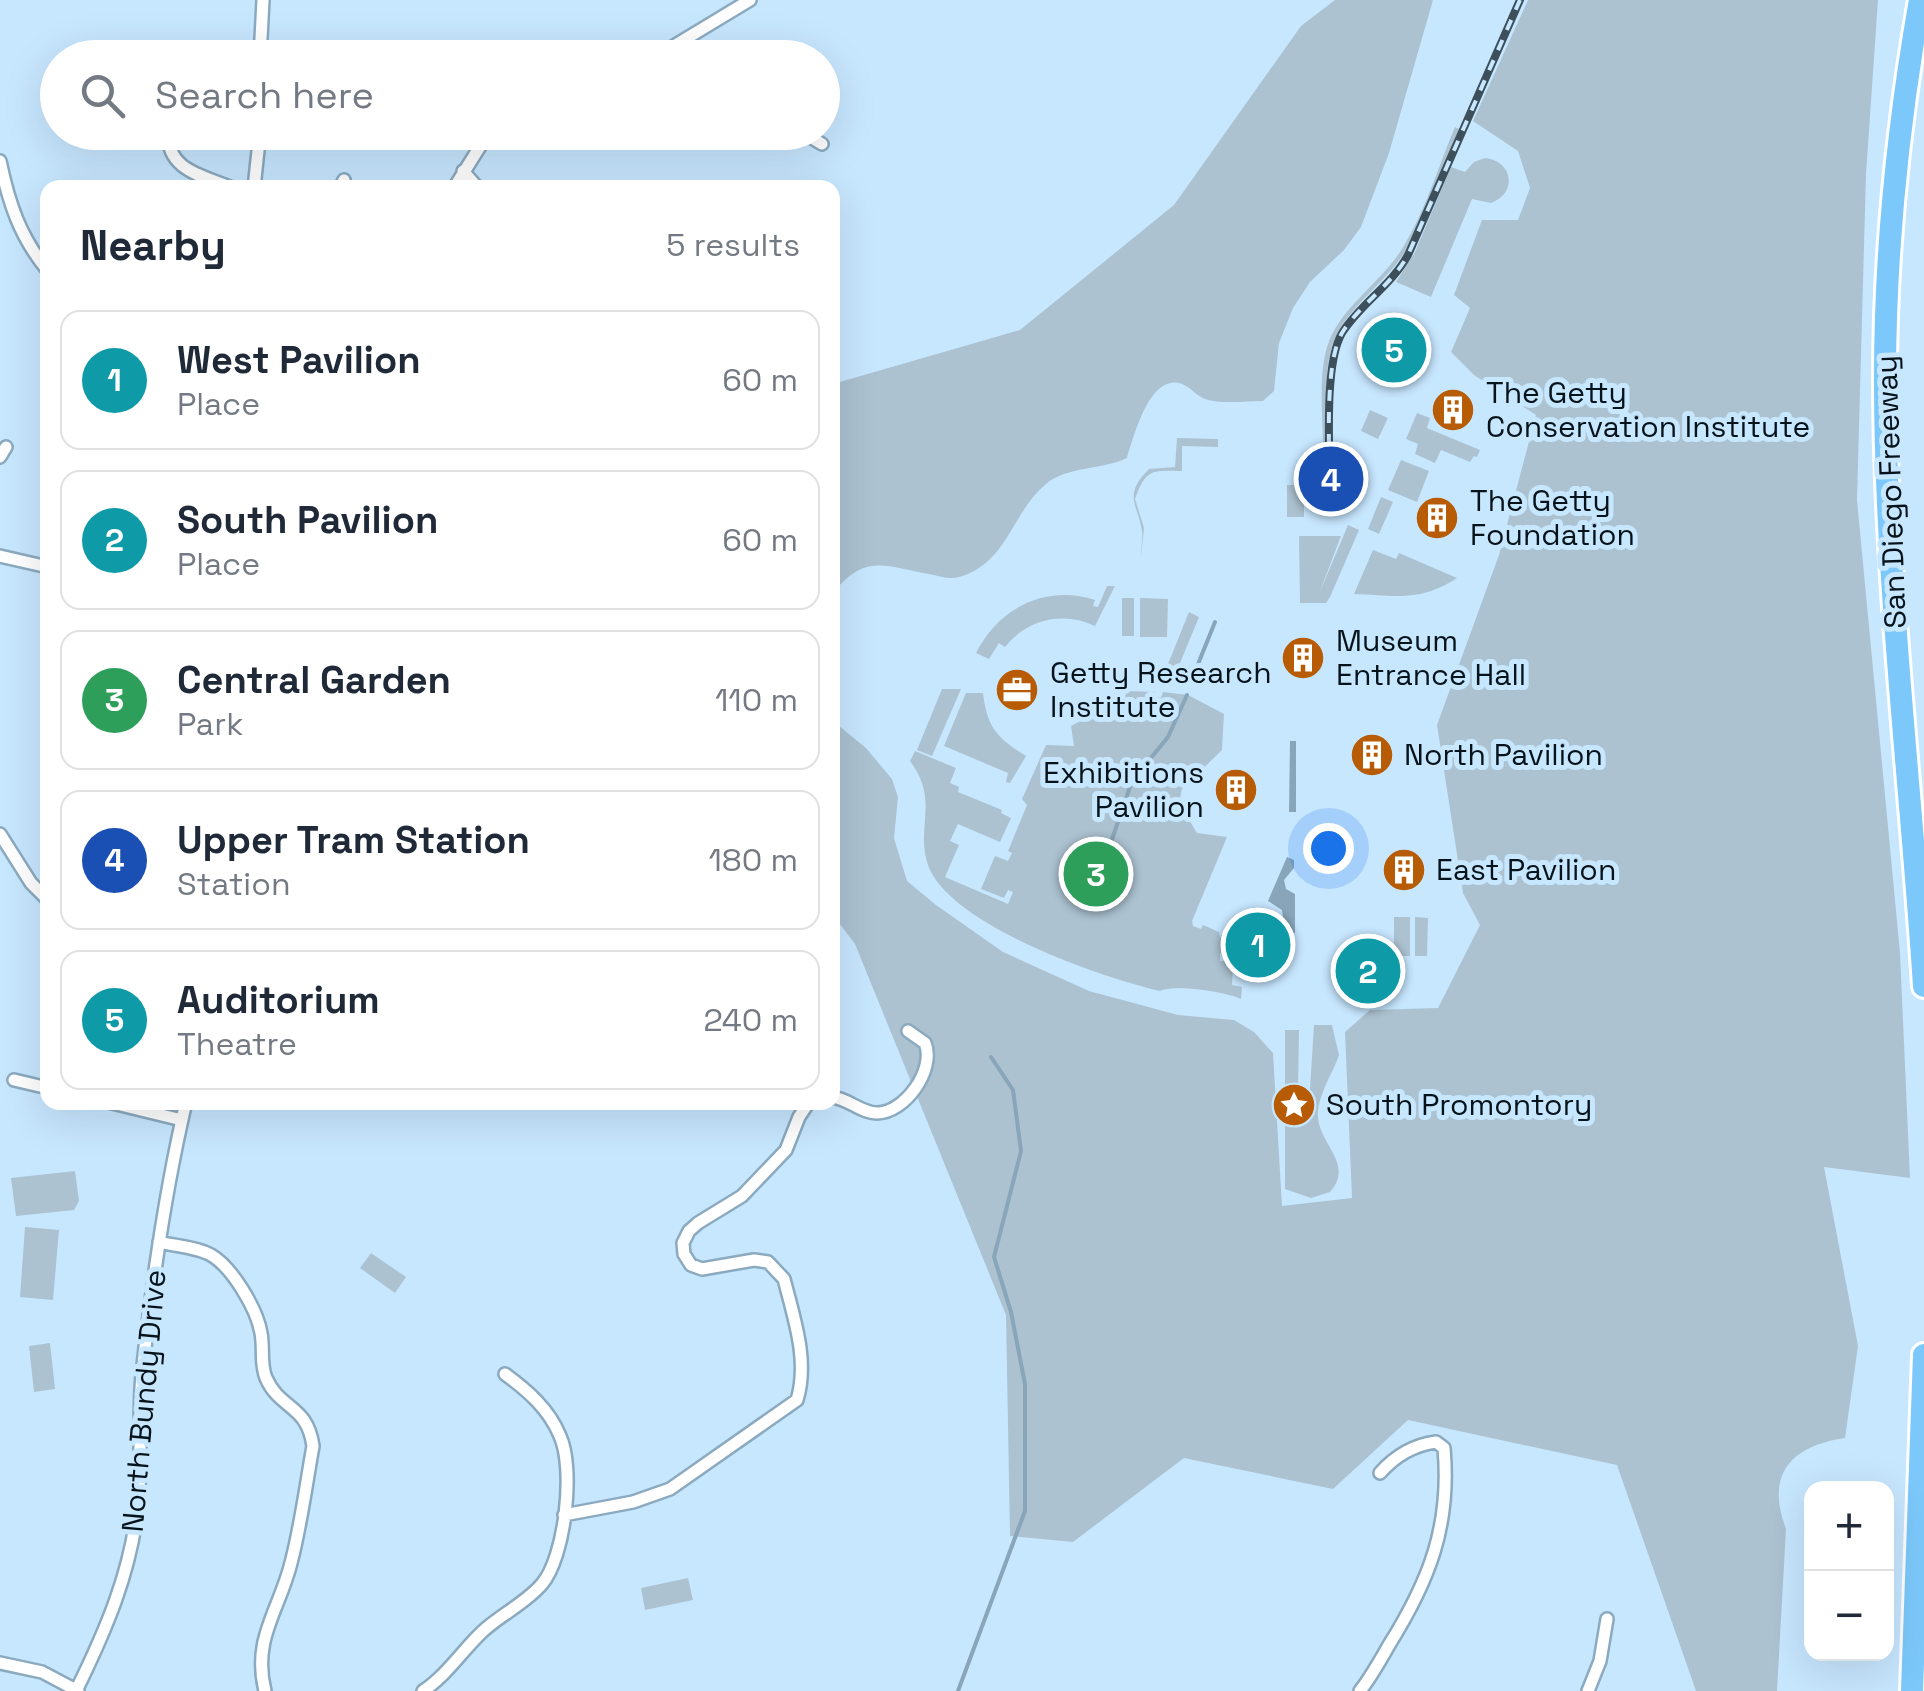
<!DOCTYPE html>
<html lang="en">
<head>
<meta charset="utf-8">
<style>
  body { margin:0; font-family:"Space Grotesk",sans-serif; background:#f2f2f3; color:#1f2937 }
  .controls { position:absolute; right:30px; bottom:30px; display:grid; overflow:hidden; border-radius:20px; box-shadow:0 10px 40px #0002 }
  .controls button { width:90px; height:90px; display:grid; place-items:center; padding:0; border:0; border-bottom:2px solid #e0e1e3; background:#fff; color:#1f2937; font:50px sans-serif }
  .you { position:absolute; left:1328px; top:848px; width:35px; height:35px; margin:-25px; border:8px solid #fff; border-radius:50%; background:#1a73e8; box-shadow:0 0 0 15px #1a73e833 }
  .badge { display:grid; place-items:center; width:65px; height:65px; border-radius:50%; background:#1a73e8; color:#fff; font-size:32px; font-weight:700 }
  .pin { position:absolute; translate:-50% -50%; border:5px solid #fff; box-shadow:0 2px 10px #0006 }
  .list { margin:0; padding:0; list-style:none }
  h2 { display:flex; justify-content:space-between; align-items:center; height:130px; margin:0; padding:0 40px; font-size:42px }
  h2 small { font-size:32px; font-weight:400; color:#747a83 }
  .list li { display:grid; grid-template-columns:65px 1fr auto; gap:30px; align-items:center; box-sizing:border-box; height:140px; margin:0 20px 20px; padding:0 20px; border:2px solid #e0e1e3; border-radius:20px }
  .list b { display:block; font-size:38px; white-space:nowrap }
  .list p { margin:0; font-size:32px; white-space:nowrap; color:#747a83 }
  .list em { font-size:32px; font-style:normal; color:#747a83 }
  .icon { flex:none; width:55px; height:55px; fill:none; stroke:currentColor; stroke-width:2; stroke-linecap:round; stroke-linejoin:round }
  .map { position:relative; flex:none; width:1924px; height:1691px; overflow:hidden }
  .search { position:absolute; background:#fff; box-shadow:0 10px 40px #0002; left:40px; top:40px; width:800px; height:110px; display:flex; align-items:center; gap:25px; box-sizing:border-box; padding:0 35px; border-radius:55px; color:#747a83; font-size:38px }
  .panel { position:absolute; background:#fff; box-shadow:0 10px 40px #0002; left:40px; top:180px; width:800px; height:930px; border-radius:20px }
  .map>svg:first-child { display:block }
  .green { fill:#acc2d1 }
  .water { fill:#88a5b9 }
  .lines { fill:none; stroke-linecap:round; stroke-linejoin:round }
  .stream { stroke:#88a5b9; stroke-width:4 }
  .street-casing { stroke:#8baac0; stroke-width:16 }
  .highway-casing { stroke:#fff; stroke-width:28 }
  .street { stroke:#fff; stroke-width:11 }
  .highway { stroke:#7cc8fb; stroke-width:22 }
  .rail-casing { stroke:#3d4f5b; stroke-width:8 }
  .rail { stroke:#c7e7ff; stroke-width:4; stroke-dasharray:11; stroke-linecap:butt }
  .labels { text-anchor:middle; stroke-width:10; stroke-linejoin:round; paint-order:stroke }
  .poi-label { font-size:30px; fill:#07131a; stroke:#c7e7ff; text-anchor:start }
  .street-label { font-size:30px; fill:#07131a; stroke:#c7e7ff }
</style>
</head>
<body>
<div class="map">
<svg width="1924" height="1691" viewBox="0 0 1924 1691">
  <rect width="100%" height="100%" fill="#c7e7ff"/>
  <path class="green" d="M 1335,0 L 1433,0 L 1389,153 L 1361,227 L 1344,250 L 1310,282 L 1293,308 L 1279,343 L 1274,391 L 1263,401 C 1246,401 1225,404 1208,400 C 1197,397 1192,388 1182,384 C 1150,372 1134,436 1127,458 C 1103,470 1067,466 1046,484 C 1011,513 1008,563 959,577 C 949,580 939,576 929,574 C 885,566 865,553 833,593 L 833,384 L 1020,330 L 1174,205 L 1301,26 Z
    M 1528,0 L 1878,0 L 1866,174 L 1857,500 L 1900,953 L 1910,1178 L 1824,1167 L 1858,1346 L 1845,1438 C 1791,1446 1765,1474 1786,1529 L 1777,1691 L 1696,1691 L 1617,1465 L 1408,1420 L 1333,1489 L 1184,1458 L 1073,1542 L 1010,1536 L 1006,1315 L 855,944 L 833,915 L 833,721 L 866,748 L 892,779 L 898,797 L 894,838 L 907,881 L 936,905 L 1003,952 L 1089,991 L 1178,1015 L 1234,1020 L 1254,1032 L 1273,1053 L 1282,1206 L 1352,1198 L 1345,1032 L 1370,1010 L 1438,1008 L 1480,925 L 1463,893 L 1437,725 L 1499,555 L 1536,415 L 1474,375 L 1451,352 L 1470,308 L 1454,295 L 1482,220 L 1518,220 L 1530,188 L 1518,151 L 1473,121 Z
    M 1455,127 L 1459,129 C 1442,168 1428,213 1406,250 C 1388,281 1347,308 1334,340 C 1322,372 1328,415 1328,448 L 1323,448 C 1323,416 1318,378 1327,347 C 1339,308 1381,283 1402,249 C 1425,212 1438,167 1455,127 Z
    M 1485,158 C 1513,161 1518,193 1491,203 L 1472,199 L 1431,297 L 1396,282 L 1415,252 L 1451,167 L 1465,172 L 1474,162 Z
    M 1370,410 L 1388,418 L 1378,439 L 1361,431 Z
    M 1417,413 L 1430,418 L 1427,428 L 1480,450 L 1477,457 L 1474,456 L 1470,462 L 1441,450 L 1435,463 L 1415,454 L 1418,444 L 1406,439 Z
    M 1177,438 L 1218,439 L 1218,447 L 1182,446 L 1182,471 C 1151,470 1146,469 1135,499 L 1144,528 L 1141,557 C 1141,549 1143,539 1142,531 C 1138,504 1122,496 1149,469 L 1175,467 Z
    M 1401,460 L 1429,471 L 1417,502 L 1388,490 Z
    M 1287,485 L 1304,485 L 1304,517 L 1287,517 Z
    M 1381,497 L 1393,502 L 1379,534 L 1368,529 Z
    M 1348,525 L 1359,530 L 1330,597 L 1326,603 L 1300,603 L 1299,536 L 1341,536 L 1319,594 Z
    M 1373,550 L 1396,559 L 1399,553 L 1457,578 C 1418,603 1395,595 1354,594 Z
    M 1107,586 L 1115,586 L 1095,626 C 1063,611 1027,619 1005,647 L 999,643 L 989,659 L 976,653 C 999,607 1047,584 1095,600 L 1093,606 L 1098,607 Z
    M 1122,598 L 1134,598 L 1134,636 L 1122,636 Z
    M 1140,598 L 1168,599 L 1167,637 L 1140,637 Z
    M 1189,612 L 1199,617 L 1178,668 L 1168,664 Z
    M 942,689 L 961,689 L 932,756 L 917,750 Z
    M 1126,691 L 1155,692 L 1155,696 L 1161,698 L 1163,692 L 1188,695 L 1224,714 L 1222,750 L 1182,789 L 1179,803 L 1197,833 L 1227,837 L 1192,921 L 1193,926 L 1201,929 L 1203,925 L 1219,932 L 1220,937 L 1225,936 L 1225,953 L 1220,953 L 1220,961 L 1233,961 L 1232,985 L 1242,987 L 1241,999 C 1226,992 1176,984 1160,991 C 1101,977 949,925 928,865 C 915,827 940,801 910,761 L 915,751 L 956,768 L 950,783 L 959,787 L 958,792 L 1002,810 L 1001,813 L 1011,818 L 1000,842 L 958,824 L 950,841 L 959,845 L 945,877 L 1008,904 L 1013,892 L 1008,890 L 1004,898 L 981,889 L 995,856 L 1008,861 L 1012,853 L 1008,851 L 1027,805 L 1022,799 L 1046,745 L 1074,746 L 1071,726 L 1088,717 L 1098,699 L 1102,700 L 1101,704 L 1123,711 Z
    M 966,693 L 983,693 C 987,729 999,739 1026,756 L 1010,783 L 1006,782 L 1008,773 L 944,746 Z
    M 1394,917 L 1410,917 L 1410,956 L 1394,956 Z
    M 1415,917 L 1428,918 L 1427,956 L 1415,956 Z
    M 1314,1025 L 1332,1025 L 1339,1055 C 1333,1073 1316,1098 1318,1118 C 1321,1146 1354,1165 1330,1192 L 1311,1198 L 1285,1189 L 1285,1113 L 1303,1113 L 1304,1106 L 1309,1105 Z
    M 1285,1030 L 1299,1030 L 1298,1094 L 1285,1094 Z
    M 75,1171 L 79,1201 L 74,1210 L 16,1216 L 11,1178 Z
    M 25,1227 L 59,1230 L 53,1300 L 20,1297 Z
    M 371,1253 L 406,1277 L 395,1293 L 360,1268 Z
    M 50,1343 L 55,1389 L 34,1392 L 29,1346 Z
    M 688,1578 L 693,1600 L 645,1610 L 641,1588 Z"/>
  <path class="water" d="M 1290,741 L 1296,741 L 1296,812 L 1289,812 Z
    M1066 880a30 30 0 1 1 60 0a30 30 0 1 1-60 0Z
    M 1287,857 L 1294,860 L 1294,868 L 1284,880 L 1286,889 L 1295,894 L 1295,933 L 1285,933 L 1282,910 L 1268,901 Z"/>
  <g class="lines">
    <path class="stream" d="M 1192,679 L 1215,622
      M 1107,854 L 1132,781 L 1168,737 L 1187,695
      M 958,1691 L 1025,1511 L 1025,1384 L 1011,1312 L 994,1257 L 1021,1151 L 1013,1090 L 991,1057"/>
    <g class="street-casing">
      <path id="street" d="M 260,58 L 263,0
        M 654,58 L 750,0
        M 168,132 C 167,171 202,175 232,188
        M 672,132 C 699,145 727,140 754,132
        M 802,132 L 822,144
        M 0,161 C 9,204 20,237 48,271
        M 463,171 L 478,188
        M 254,188 L 260,132
        M 340,188 L 344,180
        M 454,188 L 489,132
        M 0,457 L 6,447
        M 0,556 L 48,567
        M 0,834 L 31,883 L 48,900
        M 14,1080 L 48,1088
        M 832,1097 C 849,1099 861,1113 877,1113 C 905,1113 936,1069 925,1043 L 908,1031
        M 108,1102 L 182,1120
        M 159,1242 C 175,1246 197,1247 211,1255 C 232,1267 257,1309 261,1333 C 264,1348 260,1364 266,1378 C 280,1410 307,1404 313,1446 C 306,1485 301,1525 291,1563 C 279,1611 252,1639 265,1691
        M 564,1515 L 633,1502 L 670,1489 L 797,1400 C 809,1361 794,1318 784,1279 L 768,1262 L 754,1260 L 702,1269 L 691,1265 L 684,1254 L 683,1243 L 689,1231 L 698,1223 L 742,1196 L 786,1150 L 799,1117 L 809,1102
        M 0,1663 L 42,1672 L 78,1691
        M 76,1691 C 106,1630 131,1572 138,1504 C 142,1460 138,1417 142,1374 C 152,1283 165,1191 186,1102
        M 423,1691 C 446,1676 462,1651 482,1632 C 500,1615 526,1603 542,1584 C 565,1557 575,1469 560,1436 C 549,1409 528,1391 505,1374
        M 1360,1691 C 1371,1677 1380,1661 1389,1645 C 1429,1581 1451,1526 1444,1448 L 1436,1442 C 1413,1445 1395,1456 1380,1473
        M 1588,1691 L 1600,1661 L 1607,1619"/>
    </g>
    <g class="highway-casing">
      <path id="highway" d="M 1920,0 C 1898,125 1885,251 1885,378 C 1885,581 1911,783 1924,986
        M 1912,1691 L 1924,1355"/>
    </g>
    <use href="#street" class="street"/>
    <use href="#highway" class="highway"/>
    <g class="rail-casing">
      <path id="rail" d="M 1330,511 C 1331,468 1322,367 1342,333 C 1360,304 1391,286 1408,255 L 1520,0"/>
    </g>
    <use href="#rail" class="rail"/>
  </g>
  <defs>
    <g id="building-disc" transform="scale(2.25)"><circle r="9.5" fill="#b75b04" stroke="#c7e7ff"/><path d="M-4-6H4V6H1V3H-1V6H-4ZM-2.5-4.3h1.7v1.8h-1.7ZM.8-4.3h1.7v1.8H.8ZM-2.5-1h1.7V.8h-1.7ZM.8-1h1.7V.8H.8Z" fill="#fff"/></g>
    <g id="office-disc" transform="scale(2.25)"><circle r="9.5" fill="#b75b04" stroke="#c7e7ff"/><path d="M-6-3h4V-5.5h4V-3h4V5H-6ZM-1-4.5V-3h2v-1.5ZM-6 0V1H6V0Z" fill="#fff"/></g>
    <g id="sight-disc" transform="scale(2.25)"><circle r="9.5" fill="#b75b04" stroke="#c7e7ff"/><path d="M0-6L1.8-2.2L6-1.7L2.9 1.2L3.7 5.4L0 3.3L-3.7 5.4L-2.9 1.2L-6-1.7L-1.8-2.2Z" fill="#fff"/></g>
  </defs>
  <g fill-rule="evenodd">
    <use href="#building-disc" x="1453" y="410"/>
    <use href="#building-disc" x="1437" y="518"/>
    <use href="#building-disc" x="1303" y="658"/>
    <use href="#office-disc" x="1017" y="690"/>
    <use href="#building-disc" x="1372" y="755"/>
    <use href="#building-disc" x="1236" y="790"/>
    <use href="#building-disc" x="1404" y="870"/>
    <use href="#sight-disc" x="1294" y="1105"/>
  </g>
  <g class="labels">
    <g class="poi-label">
      <text x="1486" y="403">The Getty<tspan x="1486" dy="34">Conservation Institute</tspan></text>
      <text x="1470" y="511">The Getty<tspan x="1470" dy="34">Foundation</tspan></text>
      <text x="1336" y="651">Museum<tspan x="1336" dy="34">Entrance Hall</tspan></text>
      <text x="1050" y="683">Getty Research<tspan x="1050" dy="34">Institute</tspan></text>
      <text x="1404" y="765">North Pavilion</text>
      <text x="1204" y="783" text-anchor="end">Exhibitions<tspan x="1204" dy="34">Pavilion</tspan></text>
      <text x="1436" y="880">East Pavilion</text>
      <text x="1326" y="1115">South Promontory</text>
    </g>
    <g class="street-label">
      <text transform="translate(1891 492) rotate(-92)" y="10">San Diego Freeway</text>
      <text transform="translate(144 1401) rotate(-85)" y="10">North Bundy Drive</text>
    </g>
  </g>
</svg>
<div class="controls">
<button>+</button>
<button>−</button>
</div>
<div class="you"></div>
<div class="pin badge" style="left:1258px;top:945px;background:#0f9aa8">1</div>
<div class="pin badge" style="left:1368px;top:971px;background:#0f9aa8">2</div>
<div class="pin badge" style="left:1096px;top:874px;background:#2e9e5b">3</div>
<div class="pin badge" style="left:1331px;top:479px;background:#1a4fb4">4</div>
<div class="pin badge" style="left:1394px;top:350px;background:#0f9aa8">5</div>
<div class="search"><svg class="icon" aria-label="search" viewBox="0 0 24 24"><circle cx="10" cy="10" r="6"/><path d="M15 15l6 6"/></svg>Search here</div>
<section class="panel">
<h2>Nearby<small>5 results</small></h2>
<ul class="list">
<li><span class="badge" style="background:#0f9aa8">1</span><div><b>West Pavilion</b><p>Place</p></div><em>60 m</em></li>
<li><span class="badge" style="background:#0f9aa8">2</span><div><b>South Pavilion</b><p>Place</p></div><em>60 m</em></li>
<li><span class="badge" style="background:#2e9e5b">3</span><div><b>Central Garden</b><p>Park</p></div><em>110 m</em></li>
<li><span class="badge" style="background:#1a4fb4">4</span><div><b>Upper Tram Station</b><p>Station</p></div><em>180 m</em></li>
<li><span class="badge" style="background:#0f9aa8">5</span><div><b>Auditorium</b><p>Theatre</p></div><em>240 m</em></li>
</ul>
</section>
</div>
</body>
</html>
